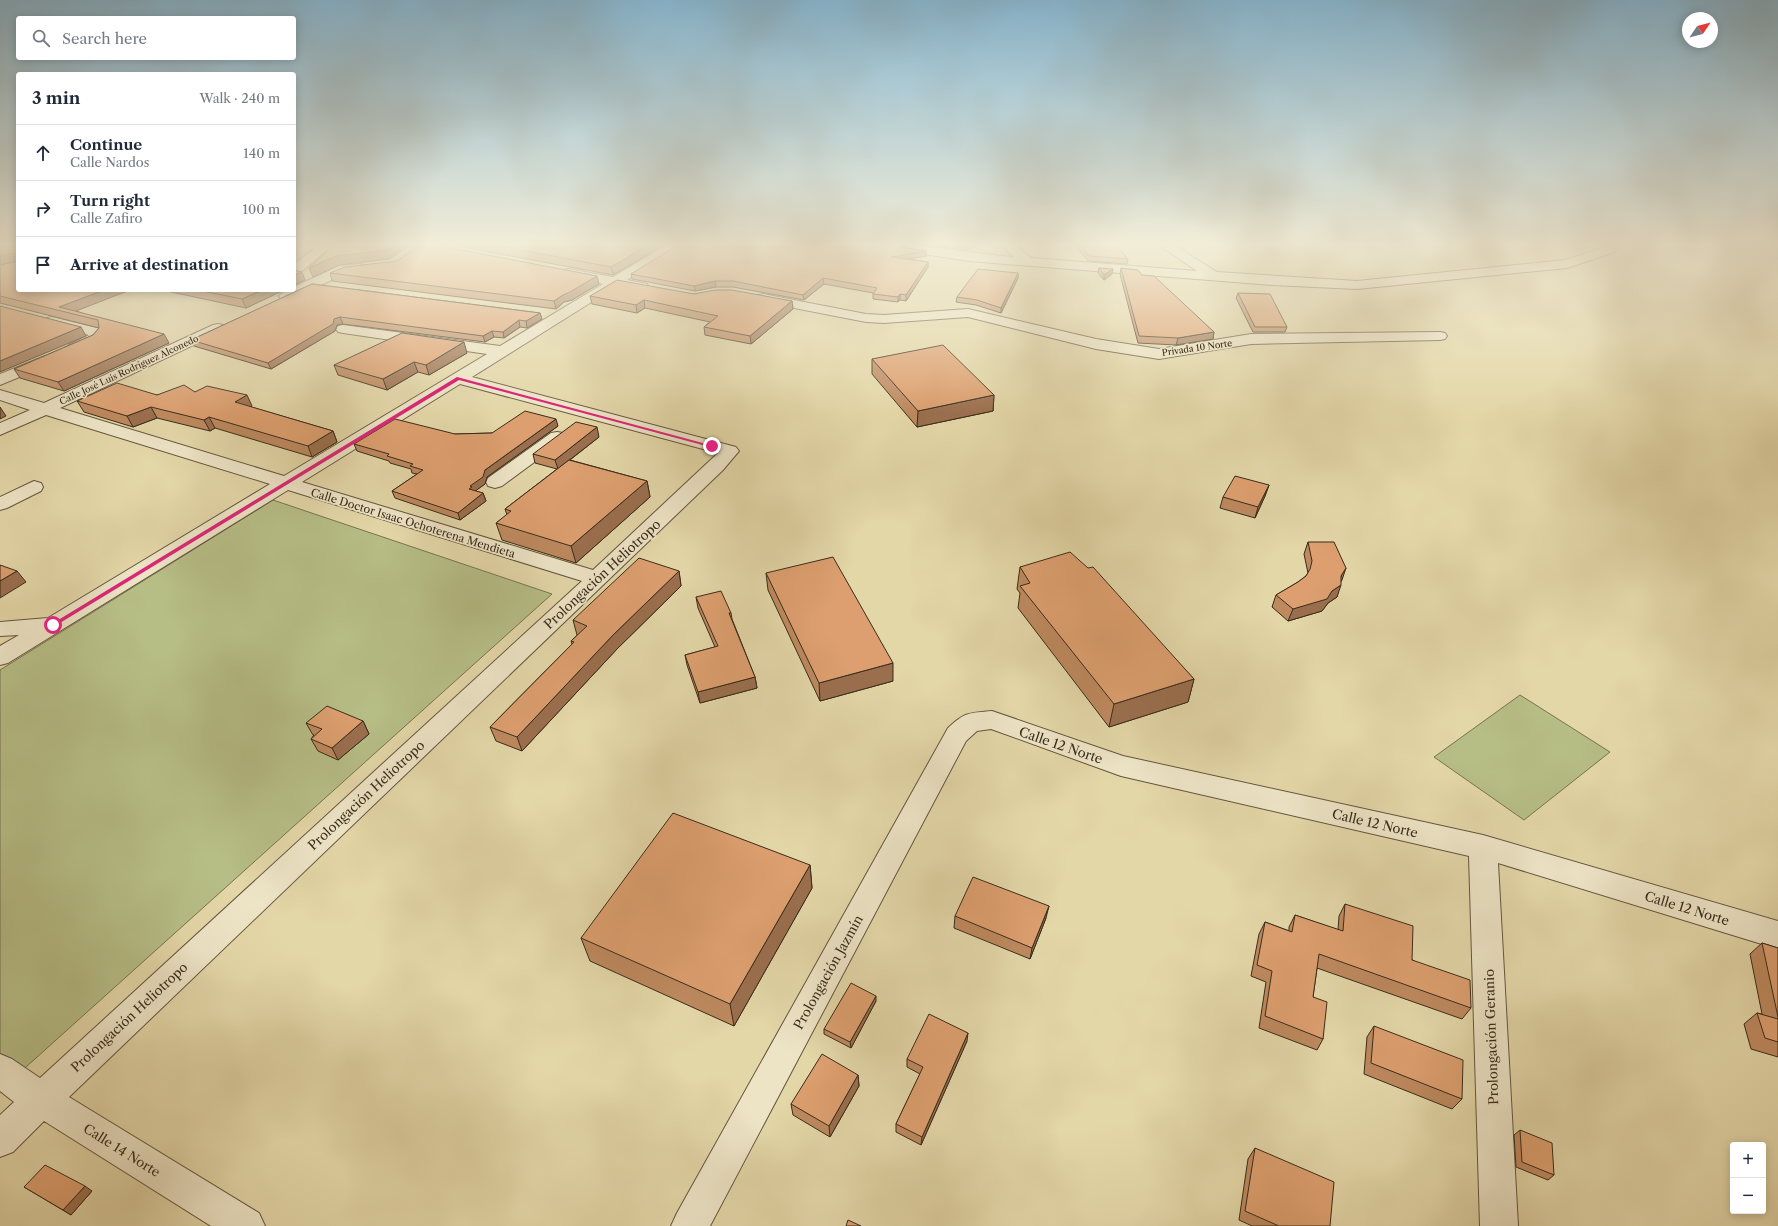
<!DOCTYPE html>
<html lang="en">
<head>
<meta charset="utf-8">
<style>
  body { margin:0; font-family:"Libre Caslon Text",serif; background:#f2f2f3; color:#1f2937 }
  .controls { position:absolute; right:12px; bottom:12px; display:grid; overflow:hidden; border-radius:4px; box-shadow:0 2px 10px #0003 }
  .controls button { width:36px; height:36px; display:grid; place-items:center; padding:0; border:0; border-bottom:1px solid #e0e1e3; background:#fff; color:#1f2937; font:20px sans-serif }
  .compass { position:absolute; left:1682px; top:12px; width:36px; height:36px; border-radius:50%; background:#fff; box-shadow:0 2px 10px #0003; rotate:55deg }
  .stop { position:absolute; width:12px; height:12px; margin:-9px; border:3px solid #db2777; border-radius:50%; background:#fff }
  .stop.end { background:#db2777; border-color:#fff; box-shadow:0 1px 4px #0008 }
  .list { margin:0; padding:0; list-style:none }
  h2 { display:flex; justify-content:space-between; align-items:center; height:52px; margin:0; padding:0 16px; font-size:17px }
  h2 small { font-size:13px; font-weight:400; color:#747a83 }
  .list li { display:grid; grid-template-columns:26px 1fr auto; gap:12px; align-items:center; box-sizing:border-box; height:56px; padding:0 16px; border-top:1px solid #e0e1e3 }
  .list b { display:block; font-size:15px; white-space:nowrap }
  .list p { margin:0; font-size:13px; white-space:nowrap; color:#747a83 }
  .list em { font-size:13px; font-style:normal; color:#747a83 }
  .icon { flex:none; width:22px; height:22px; fill:none; stroke:currentColor; stroke-width:2; stroke-linecap:round; stroke-linejoin:round }
  .map { position:relative; flex:none; width:1778px; height:1226px; overflow:hidden }
  .search { position:absolute; background:#fff; box-shadow:0 2px 10px #0003; left:16px; top:16px; width:280px; height:44px; display:flex; align-items:center; gap:10px; box-sizing:border-box; padding:0 14px; border-radius:4px; color:#747a83; font-size:15px }
  .panel { position:absolute; background:#fff; box-shadow:0 2px 10px #0003; left:16px; top:72px; width:280px; height:220px; border-radius:4px }
  .map>svg:first-child { display:block }
  .green { fill:#b6bd85; stroke:#787450 }
  .lines { fill:none; stroke-linecap:round; stroke-linejoin:round }
  .street-casing { stroke:#64563e; stroke-width:2 }
  .street { fill:#ede4c6; fill-rule:evenodd }
  .wall { fill:#be895f; stroke:#392c1b }
  .shaded-wall { fill:#9b6f4e; stroke:#392c1b }
  .building { fill:#dd9f6f; stroke:#392c1b }
  .route { fill:#db2777 }
  .labels { text-anchor:middle; stroke-width:3.5; stroke-linejoin:round; paint-order:stroke }
  .far-street-label { font-size:9px; fill:#392c1b; stroke:#ede4c6 }
  .street-label { font-size:11px; fill:#392c1b; stroke:#ede4c6 }
  .near-street-label { font-size:13px; fill:#392c1b; stroke:#ede4c6 }
</style>
</head>
<body>
<div class="map">
<svg width="1778" height="1226" viewBox="0 0 1778 1226">
  <rect width="100%" height="100%" fill="#e3d6a7"/>
  <filter id="stains"><feTurbulence type="fractalNoise" baseFrequency=".005" numOctaves="4"/><feColorMatrix values="0 0 0 0 .2 0 0 0 0 .09 0 0 0 0 .02 0 0 0 .5 -.17"/></filter>
  <radialGradient id="worn" r=".72"><stop offset=".6" stop-color="#630" stop-opacity="0"/><stop offset="1" stop-color="#630" stop-opacity=".3"/></radialGradient>
  <path class="green" d="M 273,500 L 552,594 L 16,1076 L 0,1065 L 0,670 Z
    M 1520,695 L 1610,752 L 1524,820 L 1434,757 Z"/>
  <g class="lines">
    <g class="street-casing">
      <path id="street" d="M 321,243 L 335,243 L 300,273 L 294,274 L 294,264 Z
        M 670,243 L 684,243 L 627,280 L 647,284 L 649,287 L 647,290 L 642,291 L 617,286 L 472,377 L 736,447 L 739,451 L 723,470 L 69,1097 L 259,1213 L 265,1226 L 211,1226 L 44,1121 L 13,1152 L 0,1157 L 0,1115 L 14,1102 L 0,1091 L 0,1054 L 12,1059 L 40,1078 L 582,581 L 288,490 L 8,663 L 0,665 L 0,646 L 19,635 L 0,636 L 0,622 L 48,618 L 270,484 L 46,415 L 0,435 L 0,423 L 30,410 L 0,400 L 0,390 L 44,403 L 213,325 L 218,324 L 223,325 L 225,328 L 223,331 L 60,408 L 284,476 L 487,354 L 343,333 L 338,332 L 336,329 L 338,326 L 343,325 L 500,346 L 603,284 L 563,276 L 561,273 L 563,270 L 568,269 L 613,277 ZM 460,384 L 718,453 L 593,570 L 302,482 Z
        M 871,243 C 919,243 966,253 1014,257 L 1000,243 L 1013,243 L 1031,258 L 1197,271 L 1156,243 L 1170,243 L 1217,272 L 1357,281 L 1565,260 L 1602,248 L 1598,243 L 1611,243 L 1616,249 L 1615,252 L 1567,268 L 1357,289 L 1272,285 L 969,261 L 877,247 L 873,246 Z
        M 359,264 L 364,265 L 366,268 L 364,271 L 347,273 L 291,299 L 281,299 L 279,296 C 283,291 288,290 294,290 L 294,287 L 339,266 Z
        M 763,294 L 866,314 L 884,315 L 968,309 L 1096,339 L 1159,349 L 1251,334 L 1440,332 L 1445,333 L 1447,336 L 1445,339 L 1440,340 L 1251,344 L 1159,359 L 1096,349 L 968,317 L 884,323 L 866,322 L 758,301 L 756,298 L 758,295 Z
        M 52,317 L 101,329 L 103,336 C 97,346 80,354 69,351 L 66,348 L 69,345 L 89,335 L 47,324 L 45,321 L 47,318 Z
        M 45,356 L 51,358 L 53,361 L 51,364 L 0,385 L 0,374 Z
        M 557,432 L 563,433 L 566,437 L 563,441 L 502,486 L 495,488 L 488,486 L 486,482 L 488,478 L 551,433 Z
        M 34,481 L 41,483 L 43,487 L 41,491 L 7,508 L 0,510 L 0,497 Z
        M 992,711 L 1123,756 L 1483,835 L 1778,921 L 1778,949 L 1498,863 L 1518,1226 L 1480,1226 L 1469,856 L 1121,776 L 991,729 L 977,731 L 966,741 L 710,1226 L 671,1226 L 677,1213 L 948,728 C 965,712 969,713 992,711 Z"/>
    </g>
    <use href="#street" class="street"/>
  </g>
  <path class="wall" d="M 0,243 L 76,311 L 169,343 L 64,391 L 20,378 L 14,369 L 93,335 L 99,328 L 0,303 L 0,265 L 13,262 Z
    M 441,243 L 662,243 L 662,246 L 613,275 Z
    M 896,243 L 981,243 L 974,248 L 965,250 L 907,243 Z
    M 1073,243 L 1114,243 L 1128,259 L 1127,264 L 1088,261 Z
    M 926,251 L 926,256 L 908,259 L 928,262 L 928,267 L 906,301 L 900,300 L 898,302 L 873,299 L 873,293 L 824,284 L 804,300 L 733,287 L 716,287 L 695,291 L 632,279 L 631,274 Z
    M 1099,268 L 1112,274 L 1104,280 L 1098,273 Z
    M 1121,268 L 1142,275 L 1214,332 L 1213,339 L 1176,345 L 1138,343 L 1120,274 Z
    M 330,273 L 599,284 L 572,300 L 564,302 L 556,309 L 332,281 Z
    M 1018,273 L 1018,278 L 1001,313 L 976,305 L 956,302 L 957,297 Z
    M 312,284 L 540,313 L 542,319 L 527,328 L 520,327 L 504,338 L 494,337 L 485,342 L 343,324 L 337,325 L 335,331 L 271,369 L 194,346 L 191,340 Z
    M 162,290 L 284,290 L 246,308 Z
    M 1238,293 L 1287,327 L 1285,332 L 1253,332 L 1236,298 Z
    M 694,294 L 792,301 L 793,309 L 751,344 L 705,335 L 704,327 L 710,322 L 645,308 L 637,313 L 592,304 L 590,296 Z
    M 467,353 L 429,375 L 418,372 L 387,390 L 338,375 L 334,365 Z
    M 872,359 L 994,395 L 993,411 L 917,427 L 872,374 Z
    M 195,392 L 252,406 L 251,407 L 333,431 L 337,442 L 312,457 L 215,428 L 210,431 L 157,418 L 133,427 L 84,412 L 77,401 Z
    M 558,426 L 487,477 L 485,484 L 475,491 L 483,493 L 486,501 L 460,520 L 395,498 L 392,491 L 417,474 L 412,473 L 411,469 L 390,463 L 389,461 L 357,451 L 354,444 L 455,434 L 492,433 Z
    M 599,437 L 570,460 L 647,481 L 650,497 L 576,563 L 502,540 L 496,523 L 507,515 L 505,509 L 557,469 L 535,463 L 533,454 Z
    M 1269,485 L 1265,496 L 1255,518 L 1220,508 L 1223,497 Z
    M 1308,542 L 1341,580 L 1337,597 L 1328,603 L 1322,611 L 1288,621 L 1272,607 L 1276,595 L 1298,582 L 1306,576 L 1308,573 L 1304,554 Z
    M 1020,567 L 1088,568 L 1194,679 L 1188,702 L 1109,727 L 1018,608 L 1020,593 L 1017,589 Z
    M 679,571 L 681,586 L 617,649 L 522,751 L 496,741 L 490,727 L 572,644 L 571,641 L 577,635 L 573,620 Z
    M 766,573 L 893,681 L 820,701 L 768,590 Z
    M 696,597 L 731,613 L 732,619 L 755,677 L 757,688 L 700,703 L 687,665 L 685,655 L 715,647 L 698,608 Z
    M 363,721 L 369,734 L 338,760 L 318,751 L 311,739 L 314,735 L 313,735 L 306,723 Z
    M 810,865 L 812,888 L 734,1026 L 590,961 L 581,938 Z
    M 1345,904 L 1471,1008 L 1462,1019 L 1317,968 L 1313,997 L 1323,1039 L 1317,1050 L 1259,1028 L 1266,982 L 1251,976 L 1259,934 L 1265,922 L 1289,931 L 1289,927 L 1295,915 L 1338,930 L 1339,916 Z
    M 955,916 L 1046,918 L 1030,959 L 954,928 Z
    M 1762,943 L 1778,948 L 1778,1057 L 1751,1049 L 1744,1024 L 1757,1013 L 1762,1014 L 1750,954 Z
    M 876,1001 L 851,1048 L 824,1034 L 824,1029 Z
    M 1374,1026 L 1462,1099 L 1452,1109 L 1364,1074 L 1367,1037 Z
    M 967,1041 L 921,1145 L 896,1132 L 896,1124 L 920,1074 L 907,1067 L 907,1059 Z
    M 858,1075 L 859,1086 L 830,1137 L 793,1115 L 791,1104 Z
    M 1520,1130 L 1554,1175 L 1548,1180 L 1516,1167 L 1514,1135 Z
    M 1255,1148 L 1330,1226 L 1252,1226 L 1239,1220 L 1248,1159 Z
    M 24,1187 L 92,1191 L 71,1215 Z"/>
  <path class="shaded-wall" d="M 398,243 L 413,243 L 389,259 L 339,265 L 313,277 L 309,268 L 336,256 Z
    M 652,243 L 662,243 L 662,246 L 613,275 L 611,267 Z
    M 975,243 L 981,243 L 974,248 L 965,250 L 965,245 Z
    M 926,251 L 926,256 L 891,262 L 891,257 Z
    M 14,253 L 18,261 L 0,265 L 0,256 Z
    M 928,262 L 928,267 L 906,301 L 906,295 Z
    M 1113,269 L 1112,274 L 1104,280 L 1104,275 Z
    M 302,272 L 305,280 L 294,285 L 294,275 Z
    M 1018,273 L 1018,278 L 1001,313 L 1001,308 Z
    M 597,276 L 599,284 L 572,300 L 564,302 L 556,309 L 554,301 L 563,295 Z
    M 823,278 L 824,284 L 804,300 L 803,295 Z
    M 715,281 L 716,287 L 695,291 L 694,286 Z
    M 104,290 L 130,290 L 71,313 L 59,307 Z
    M 262,290 L 284,290 L 246,308 L 242,299 Z
    M 900,294 L 900,300 L 898,302 L 898,297 Z
    M 644,300 L 645,308 L 637,313 L 636,305 Z
    M 792,301 L 793,309 L 751,344 L 750,336 Z
    M 540,313 L 542,319 L 527,328 L 526,321 Z
    M 340,317 L 343,324 L 337,325 L 335,331 L 271,369 L 268,363 L 334,319 Z
    M 519,320 L 520,327 L 504,338 L 503,332 Z
    M 81,327 L 86,336 L 0,372 L 0,361 Z
    M 492,331 L 494,337 L 485,342 L 483,336 Z
    M 1214,332 L 1213,339 L 1176,345 L 1178,338 Z
    M 164,334 L 169,343 L 64,391 L 58,382 Z
    M 464,342 L 467,353 L 429,375 L 426,365 Z
    M 414,362 L 418,372 L 387,390 L 383,379 Z
    M 247,395 L 252,406 L 241,413 L 235,402 Z
    M 994,395 L 993,411 L 917,427 L 918,411 Z
    M 0,407 L 6,416 L 0,419 Z
    M 151,407 L 157,418 L 133,427 L 127,416 Z
    M 209,417 L 215,428 L 210,431 L 204,420 Z
    M 556,419 L 558,426 L 487,477 L 485,484 L 474,492 L 469,489 L 470,486 L 485,470 Z
    M 597,427 L 599,437 L 558,469 L 555,460 Z
    M 333,431 L 337,442 L 312,457 L 308,446 Z
    M 647,481 L 650,497 L 576,563 L 571,546 Z
    M 1269,485 L 1265,496 L 1255,518 L 1258,507 Z
    M 483,493 L 486,501 L 460,520 L 458,513 Z
    M 1346,568 L 1342,580 L 1337,588 L 1341,576 Z
    M 17,571 L 26,582 L 0,598 L 0,581 Z
    M 679,571 L 681,586 L 617,649 L 522,751 L 517,737 L 613,635 Z
    M 1341,585 L 1337,597 L 1328,603 L 1322,611 L 1288,621 L 1293,609 L 1332,591 Z
    M 893,663 L 893,681 L 820,701 L 819,683 Z
    M 755,677 L 757,688 L 700,703 L 698,692 Z
    M 1194,679 L 1188,702 L 1109,727 L 1114,704 Z
    M 363,721 L 369,734 L 338,760 L 332,748 Z
    M 810,865 L 812,888 L 734,1026 L 730,1004 Z
    M 1049,906 L 1046,918 L 1030,959 L 1032,948 Z
    M 876,996 L 876,1001 L 851,1048 L 850,1042 Z
    M 968,1033 L 967,1041 L 921,1145 L 922,1137 Z
    M 858,1075 L 859,1086 L 830,1137 L 829,1126 Z
    M 85,1186 L 92,1191 L 71,1215 L 63,1210 Z"/>
  <path class="building" d="M 0,243 L 18,243 L 18,290 L 104,290 L 59,307 L 164,334 L 58,382 L 14,369 L 93,335 L 99,328 L 98,320 L 0,296 L 0,265 L 15,262 L 14,253 L 0,256 Z
    M 336,243 L 398,243 L 387,250 L 336,256 L 309,268 Z
    M 421,243 L 425,243 L 597,276 L 570,292 L 563,295 L 554,301 L 330,273 L 345,267 L 397,261 Z
    M 483,243 L 652,243 L 611,267 Z
    M 681,243 L 876,243 L 926,251 L 891,257 L 928,262 L 906,295 L 900,294 L 898,297 L 873,294 L 877,288 L 823,278 L 803,295 L 733,281 L 715,281 L 694,286 L 631,274 Z
    M 950,243 L 975,243 L 965,245 Z
    M 1078,243 L 1114,243 L 1128,259 L 1089,256 Z
    M 1099,268 L 1113,269 L 1104,275 Z
    M 1121,268 L 1138,270 L 1142,275 L 1154,276 L 1214,332 L 1178,338 L 1139,336 Z
    M 978,269 L 1018,273 L 1001,308 L 977,300 L 957,297 Z
    M 294,270 L 302,272 L 294,275 Z
    M 617,280 L 694,294 L 715,290 L 732,290 L 792,301 L 750,336 L 704,327 L 718,316 L 644,300 L 636,305 L 590,296 Z
    M 312,284 L 540,313 L 526,321 L 519,320 L 503,332 L 492,331 L 483,336 L 340,317 L 334,319 L 333,324 L 268,363 L 191,340 Z
    M 198,290 L 262,290 L 242,299 Z
    M 1238,293 L 1270,294 L 1287,327 L 1255,327 Z
    M 0,306 L 81,327 L 0,361 Z
    M 402,333 L 464,342 L 426,365 L 414,362 L 383,379 L 334,365 Z
    M 943,345 L 994,395 L 918,411 L 872,359 Z
    M 117,383 L 157,395 L 184,385 L 195,392 L 207,386 L 247,395 L 235,402 L 333,431 L 308,446 L 209,417 L 204,420 L 151,407 L 127,416 L 77,401 Z
    M 525,411 L 556,419 L 485,470 L 483,477 L 470,486 L 472,487 L 469,489 L 483,493 L 458,513 L 392,491 L 423,470 L 410,466 L 413,464 L 387,456 L 389,454 L 354,444 L 395,419 L 455,434 L 492,433 Z
    M 576,422 L 597,427 L 555,460 L 533,454 Z
    M 569,460 L 647,481 L 571,546 L 496,523 L 511,511 L 505,509 Z
    M 1235,476 L 1269,485 L 1258,507 L 1223,497 Z
    M 1308,542 L 1334,542 L 1346,568 L 1341,576 L 1341,585 L 1332,591 L 1327,599 L 1293,609 L 1276,595 L 1298,582 L 1306,576 L 1310,569 L 1312,561 Z
    M 1070,552 L 1088,568 L 1093,567 L 1194,679 L 1114,704 L 1020,586 L 1030,583 L 1020,567 Z
    M 833,557 L 893,663 L 819,683 L 766,573 Z
    M 639,558 L 679,571 L 613,635 L 517,737 L 490,727 L 574,642 L 571,641 L 587,626 L 573,620 Z
    M 0,565 L 17,571 L 0,581 Z
    M 721,591 L 731,613 L 729,613 L 755,677 L 698,692 L 685,655 L 718,646 L 696,597 Z
    M 327,706 L 363,721 L 332,748 L 311,739 L 322,729 L 306,723 Z
    M 673,813 L 810,865 L 730,1004 L 581,938 Z
    M 973,877 L 1049,906 L 1032,948 L 955,916 Z
    M 1345,904 L 1413,926 L 1412,960 L 1470,980 L 1471,1008 L 1319,954 L 1313,997 L 1327,1002 L 1323,1039 L 1265,1016 L 1272,971 L 1257,965 L 1265,922 L 1292,932 L 1295,915 L 1343,931 Z
    M 1762,943 L 1778,948 L 1778,1017 Z
    M 851,983 L 876,996 L 850,1042 L 824,1029 Z
    M 1757,1013 L 1778,1019 L 1778,1042 L 1765,1038 Z
    M 929,1014 L 968,1033 L 922,1137 L 896,1124 L 923,1067 L 907,1059 Z
    M 1374,1026 L 1463,1060 L 1462,1099 L 1371,1063 Z
    M 822,1054 L 858,1075 L 829,1126 L 791,1104 Z
    M 1520,1130 L 1552,1143 L 1554,1175 L 1522,1162 Z
    M 1255,1148 L 1334,1182 L 1330,1226 L 1279,1226 L 1245,1211 Z
    M 45,1165 L 85,1186 L 63,1210 L 24,1187 Z
    M 848,1220 L 861,1226 L 846,1226 Z"/>
  <linearGradient id="sky" x2="0" y2="1"><stop stop-color="#87b6d0"/><stop offset="0.59" stop-color="#f2edd7"/><stop offset="1" stop-color="#f2edd7" stop-opacity="0"/></linearGradient>
  <rect width="1778" height="414" fill="url(#sky)"/>
  <path class="route" d="M 457,377 L 714,446 L 710,447 L 459,380 L 55,626 L 50,625 Z"/>
  <g class="labels">
    <g class="far-street-label">
      <text transform="translate(1197 348) rotate(-8)" y="3">Privada 10 Norte</text>
      <text transform="translate(129 370) rotate(-25)" y="3">Calle José Luis Rodríguez Alconedo</text>
    </g>
    <g class="street-label">
      <text transform="translate(413 523) rotate(17)" y="4">Calle Doctor Isaac Ochoterena Mendieta</text>
    </g>
    <g class="near-street-label">
      <text transform="translate(602 574) rotate(-43)" y="5">Prolongación Heliotropo</text>
      <text transform="translate(1061 745) rotate(19)" y="5">Calle 12 Norte</text>
      <text transform="translate(366 795) rotate(-43)" y="5">Prolongación Heliotropo</text>
      <text transform="translate(1375 823) rotate(13)" y="5">Calle 12 Norte</text>
      <text transform="translate(1687 908) rotate(17)" y="5">Calle 12 Norte</text>
      <text transform="translate(828 972) rotate(-61)" y="5">Prolongación Jazmín</text>
      <text transform="translate(129 1017) rotate(-43)" y="5">Prolongación Heliotropo</text>
      <text transform="translate(1491 1037) rotate(-92)" y="5">Prolongación Geranio</text>
      <text transform="translate(122 1150) rotate(32)" y="5">Calle 14 Norte</text>
    </g>
  </g>
  <rect width="100%" height="100%" filter="url(#stains)"/>
  <rect width="100%" height="100%" fill="url(#worn)"/>
</svg>
<div class="controls">
<button>+</button>
<button>−</button>
</div>
<svg class="compass" viewBox="-18 -18 36 36"><path d="M0-13l5 13h-10z" fill="#e53935"/><path d="M0 13l5-13h-10z" fill="#747a83"/></svg>
<div class="stop" style="left:53px;top:625px"></div>
<div class="stop end" style="left:712px;top:446px"></div>
<div class="search"><svg class="icon" aria-label="search" viewBox="0 0 24 24"><circle cx="10" cy="10" r="6"/><path d="M15 15l6 6"/></svg>Search here</div>
<section class="panel">
<h2>3 min<small>Walk · 240 m</small></h2>
<ul class="list">
<li><svg class="icon" aria-label="ahead" viewBox="0 0 24 24"><path d="M12 20V5M6 11l6-6 6 6"/></svg><div><b>Continue</b><p>Calle Nardos</p></div><em>140 m</em></li>
<li><svg class="icon" aria-label="right" viewBox="0 0 24 24"><path d="M7 20v-9h11M14 6l5 5-5 5"/></svg><div><b>Turn right</b><p>Calle Zafiro</p></div><em>100 m</em></li>
<li><svg class="icon" aria-label="arrive" viewBox="0 0 24 24"><path d="M6 21V4h12l-3 4 3 4H6"/></svg><div><b>Arrive at destination</b></div></li>
</ul>
</section>
</div>
</body>
</html>
